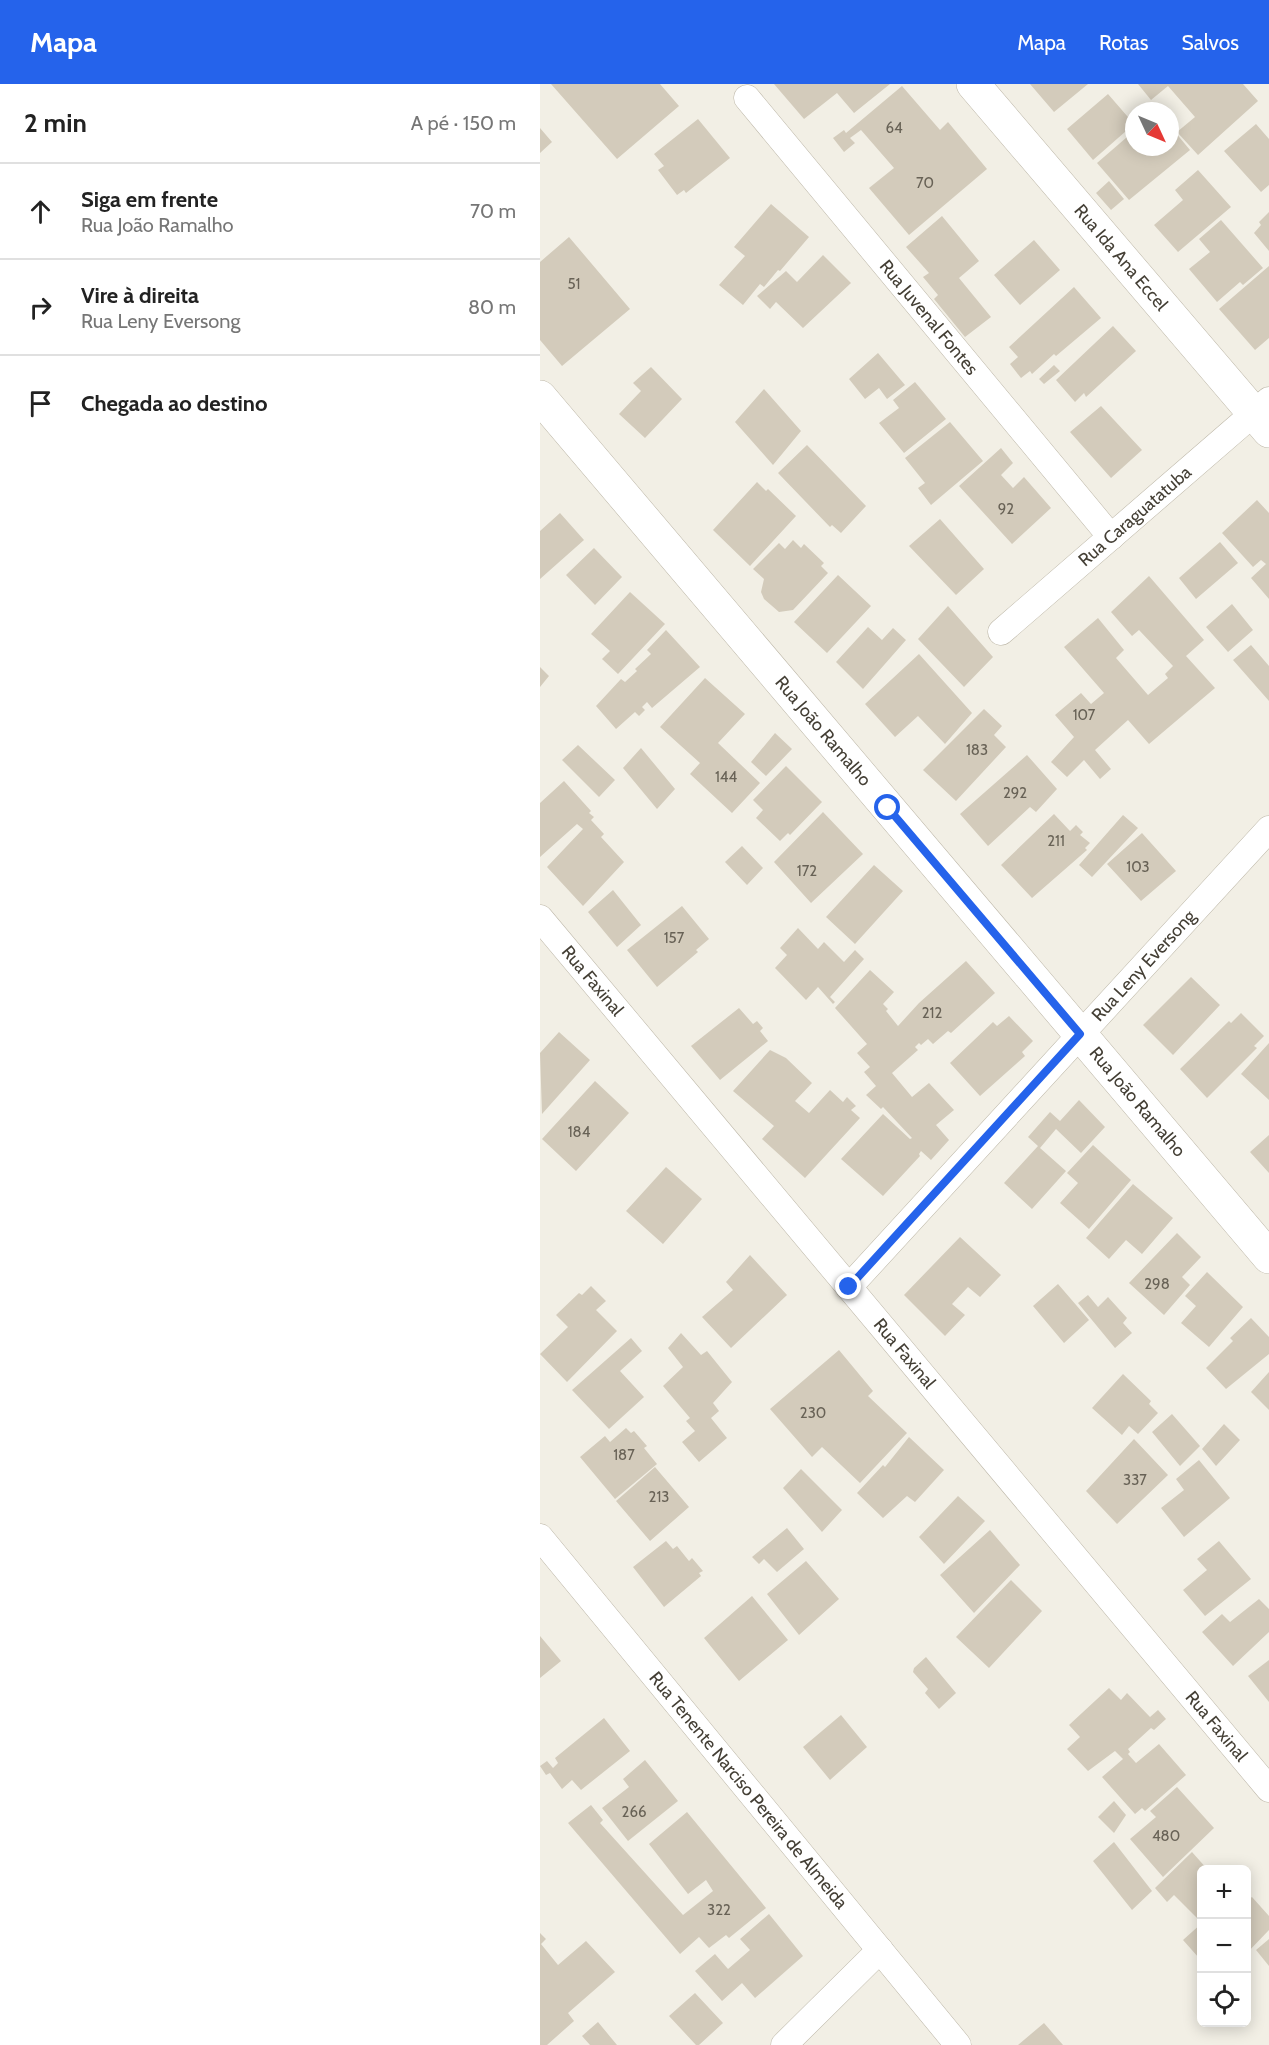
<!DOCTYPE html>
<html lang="pt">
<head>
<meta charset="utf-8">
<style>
  body { margin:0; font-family:Cabin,sans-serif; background:#f6f6f6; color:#222 }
  .controls { position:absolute; right:18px; bottom:18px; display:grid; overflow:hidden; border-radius:9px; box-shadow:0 3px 15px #0003 }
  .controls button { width:54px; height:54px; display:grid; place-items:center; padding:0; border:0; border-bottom:2px solid #e0e0e0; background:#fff; color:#222; font:30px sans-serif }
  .compass { position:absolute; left:585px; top:18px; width:54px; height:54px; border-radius:50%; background:#fff; box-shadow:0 3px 15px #0003; rotate:134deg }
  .stop { position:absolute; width:18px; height:18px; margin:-14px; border:4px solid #2563eb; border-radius:50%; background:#fff }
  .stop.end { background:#2563eb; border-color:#fff; box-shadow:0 2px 6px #0008 }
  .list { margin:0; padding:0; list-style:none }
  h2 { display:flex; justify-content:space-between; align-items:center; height:78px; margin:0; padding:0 24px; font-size:26px }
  h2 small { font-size:20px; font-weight:400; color:#767676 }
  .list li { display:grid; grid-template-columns:39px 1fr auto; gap:18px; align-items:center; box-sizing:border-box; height:96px; padding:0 24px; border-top:2px solid #e0e0e0 }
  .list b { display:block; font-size:22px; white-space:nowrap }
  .list p { margin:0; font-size:20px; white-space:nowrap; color:#767676 }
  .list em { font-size:20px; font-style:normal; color:#767676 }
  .icon { flex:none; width:33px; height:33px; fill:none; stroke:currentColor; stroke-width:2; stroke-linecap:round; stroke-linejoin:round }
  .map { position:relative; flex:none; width:729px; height:1961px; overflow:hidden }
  header { display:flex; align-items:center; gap:36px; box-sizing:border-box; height:84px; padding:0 30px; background:#2563eb; color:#fff }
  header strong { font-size:28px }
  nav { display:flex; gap:33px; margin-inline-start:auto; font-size:21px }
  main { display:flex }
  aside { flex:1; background:#fff }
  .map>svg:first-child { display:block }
  .building { fill:#d3cbbb }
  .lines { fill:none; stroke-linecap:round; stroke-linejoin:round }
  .minor-casing { stroke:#bdb7a8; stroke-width:27 }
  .tertiary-casing { stroke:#bdb7a8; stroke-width:34 }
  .minor { stroke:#fff; stroke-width:26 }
  .tertiary { stroke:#fff; stroke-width:33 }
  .route { stroke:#2563eb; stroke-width:8 }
  .labels { text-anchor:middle; stroke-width:4.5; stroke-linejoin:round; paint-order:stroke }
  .number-label { font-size:15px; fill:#686256 }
  .street-label { font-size:18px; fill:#443f35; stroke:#fff }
</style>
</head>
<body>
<header>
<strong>Mapa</strong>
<nav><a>Mapa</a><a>Rotas</a><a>Salvos</a></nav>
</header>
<main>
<aside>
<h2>2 min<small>A pé · 150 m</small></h2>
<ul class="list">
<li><svg class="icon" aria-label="ahead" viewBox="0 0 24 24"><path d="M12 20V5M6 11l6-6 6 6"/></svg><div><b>Siga em frente</b><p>Rua João Ramalho</p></div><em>70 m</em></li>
<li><svg class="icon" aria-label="right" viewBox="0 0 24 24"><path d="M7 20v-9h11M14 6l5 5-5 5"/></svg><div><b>Vire à direita</b><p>Rua Leny Eversong</p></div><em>80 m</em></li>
<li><svg class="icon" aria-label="arrive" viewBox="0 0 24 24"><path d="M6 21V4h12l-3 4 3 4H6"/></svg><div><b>Chegada ao destino</b></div></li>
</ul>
</aside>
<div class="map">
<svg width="729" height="1961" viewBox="0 0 729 1961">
  <rect width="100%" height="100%" fill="#f2efe5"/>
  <path class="building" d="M 11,0 L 120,0 L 139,22 L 77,75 Z
    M 234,0 L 350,0 L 314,29 L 297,9 L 264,35 Z
    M 490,0 L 548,0 L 514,28 Z
    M 598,0 L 703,0 L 718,17 L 658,71 L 637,48 L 655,33 L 628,2 L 611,16 Z
    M 362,2 L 400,46 L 408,38 L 447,85 L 369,151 L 329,104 L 354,84 L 321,46 L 310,54 L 315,59 L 304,68 L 293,54 L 304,46 L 306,49 Z
    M 568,10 L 594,40 L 553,76 L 527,45 Z
    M 158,35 L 190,74 L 146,109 L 144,106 L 137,111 L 118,86 L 124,82 L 114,70 Z
    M 716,40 L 729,55 L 729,101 L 721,108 L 684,67 Z
    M 630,42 L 650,66 L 589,116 L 557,79 L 594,47 L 594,63 L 630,63 Z
    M 0,44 L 12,58 L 0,69 Z
    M 658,86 L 691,123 L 638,168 L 614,141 L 643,116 L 635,106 Z
    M 569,97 L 584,115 L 571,126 L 556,109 Z
    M 231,120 L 269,153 L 240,187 L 238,186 L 224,203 L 220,200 L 203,221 L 179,201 L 205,172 L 194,163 Z
    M 729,128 L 729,167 L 714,149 L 721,141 L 719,138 Z
    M 402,132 L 439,177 L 419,194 L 451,233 L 425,253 L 394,215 L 398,211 L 383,193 L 389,189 L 366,163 Z
    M 681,136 L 723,184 L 703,201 L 700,198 L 677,218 L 649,185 L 670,168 L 659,155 Z
    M 29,153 L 90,225 L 22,282 L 0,256 L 0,178 Z
    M 494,156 L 520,186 L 480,221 L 454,191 Z
    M 283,171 L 311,199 L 263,244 L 236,218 L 230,225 L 217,212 L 246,187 L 257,198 Z
    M 729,182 L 729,254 L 715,266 L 679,225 Z
    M 534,203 L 561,234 L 516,272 L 514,270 L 492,290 L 490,287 L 481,294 L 470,280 L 478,273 L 469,263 Z
    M 573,242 L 596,267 L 546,313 L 544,309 L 535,318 L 516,296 Z
    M 338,269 L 365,301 L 347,315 L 339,304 L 325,315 L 309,295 Z
    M 514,281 L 520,287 L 504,300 L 499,295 Z
    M 111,283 L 142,315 L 105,354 L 79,330 L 101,307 L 93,299 Z
    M 375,298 L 406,335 L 364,369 L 339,339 L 359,324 L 353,316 Z
    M 224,305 L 261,347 L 233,381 L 195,338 Z
    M 561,322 L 602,366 L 571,394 L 530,348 Z
    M 410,338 L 443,377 L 391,421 L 378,404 L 385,399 L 365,374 Z
    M 267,361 L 326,422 L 301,449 L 292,441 L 290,443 L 238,389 Z
    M 461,364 L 473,379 L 461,391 L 473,404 L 484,393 L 511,424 L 472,460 L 419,402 Z
    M 217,398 L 226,407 L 228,405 L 256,432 L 210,482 L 173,446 Z
    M 717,416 L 729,429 L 729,515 L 711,494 L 726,480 L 721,476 L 713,483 L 682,449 Z
    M 20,429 L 44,456 L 0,495 L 0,447 Z
    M 400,435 L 444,485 L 416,511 L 369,462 Z
    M 253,456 L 261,464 L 264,460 L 284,479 L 281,482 L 288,489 L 253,526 L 239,528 L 224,515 L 221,508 L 224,495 L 213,485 L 239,459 L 245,465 Z
    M 680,458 L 698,479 L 656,515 L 639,494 Z
    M 54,464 L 82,493 L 55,521 L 26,491 Z
    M 298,491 L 331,522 L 287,569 L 254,538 Z
    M 609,492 L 664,556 L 646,572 L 675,604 L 609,660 L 588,636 L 555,666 L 571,685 L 560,695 L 544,676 L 527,693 L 511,678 L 534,653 L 515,631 L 541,609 L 551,620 L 564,609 L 524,563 L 558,534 L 584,566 L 576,574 L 608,611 L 628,594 L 625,590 L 633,582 L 599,546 L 592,552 L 571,528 Z
    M 90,508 L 125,540 L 78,590 L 62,575 L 70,567 L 51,550 Z
    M 692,520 L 713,546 L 688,568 L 666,543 Z
    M 408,522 L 453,573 L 424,603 L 378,555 Z
    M 328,543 L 342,556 L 353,544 L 366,556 L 323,605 L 296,578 Z
    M 126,546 L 160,583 L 112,624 L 107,618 L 102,623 L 105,626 L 99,632 L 95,628 L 76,645 L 56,622 L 81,595 L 85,598 L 97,587 L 95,585 L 111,570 L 107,566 Z
    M 711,561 L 729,582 L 729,617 L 693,576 Z
    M 379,570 L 432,629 L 405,660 L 378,632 L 355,653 L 325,620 Z
    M 0,583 L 9,592 L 0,603 Z
    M 165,594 L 205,630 L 178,659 L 220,699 L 192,729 L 150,690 L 160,679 L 120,643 Z
    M 444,625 L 462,642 L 454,651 L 466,663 L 416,717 L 383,686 Z
    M 235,649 L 252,665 L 226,692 L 211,678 Z
    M 38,661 L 75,696 L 59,713 L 22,676 Z
    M 101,664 L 135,705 L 117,725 L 83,684 Z
    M 487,671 L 517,705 L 496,728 L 490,723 L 448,762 L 420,730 Z
    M 246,682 L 282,718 L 250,751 L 248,749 L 240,757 L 216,734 L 223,726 L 213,716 Z
    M 24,697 L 51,727 L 49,729 L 54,733 L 51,736 L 64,750 L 61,753 L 84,778 L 43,822 L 7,783 L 43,745 L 37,740 L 0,773 L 0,719 Z
    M 283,728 L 323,770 L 271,819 L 234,778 Z
    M 514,730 L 530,747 L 536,741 L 543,748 L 540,751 L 550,759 L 545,764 L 547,766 L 492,814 L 461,781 Z
    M 583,731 L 598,744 L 552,793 L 539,781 Z
    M 602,749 L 636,787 L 601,817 L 567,780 Z
    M 202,762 L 223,784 L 207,801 L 185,778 Z
    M 334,781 L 363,807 L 315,860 L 286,833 Z
    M 73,806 L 101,841 L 77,863 L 48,828 Z
    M 142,822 L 169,855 L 156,866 L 158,868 L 117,903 L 87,866 Z
    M 258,844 L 278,865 L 284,858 L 304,878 L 315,866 L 324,875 L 290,913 L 295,918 L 293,920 L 278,903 L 266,916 L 235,884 L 247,871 L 240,864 Z
    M 426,877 L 455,909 L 411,949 L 408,947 L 393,960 L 388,955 L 381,961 L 379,959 L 375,963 L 378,966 L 352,989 L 372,1013 L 389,999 L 414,1026 L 396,1041 L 409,1056 L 391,1076 L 381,1067 L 379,1070 L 380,1072 L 343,1112 L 301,1075 L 343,1030 L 370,1055 L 372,1054 L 343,1023 L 341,1025 L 326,1011 L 336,1002 L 324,988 L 330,983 L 317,969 L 327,960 L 295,924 L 330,886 L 354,908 L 343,920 L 348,925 L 346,927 L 358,942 L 379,919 Z
    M 651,893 L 680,921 L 633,971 L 603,941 Z
    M 199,924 L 213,940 L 217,937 L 223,944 L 220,947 L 228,957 L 180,996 L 151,962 Z
    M 701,929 L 724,952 L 714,962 L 717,964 L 667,1014 L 640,985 L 689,937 L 691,939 Z
    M 469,932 L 493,957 L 482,968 L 485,972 L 440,1012 L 410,979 L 453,938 L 457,942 Z
    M 19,948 L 50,976 L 2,1030 L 0,969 Z
    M 729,959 L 729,1016 L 701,990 Z
    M 230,966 L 246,974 L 272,999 L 255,1017 L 269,1029 L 290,1006 L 303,1018 L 307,1013 L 316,1022 L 311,1026 L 320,1034 L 265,1094 L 222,1055 L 234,1042 L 193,1007 Z
    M 55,997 L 89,1029 L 36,1087 L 2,1055 Z
    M 539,1016 L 565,1043 L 541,1069 L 516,1045 L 500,1064 L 526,1087 L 492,1125 L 464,1099 L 498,1062 L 488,1053 L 510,1028 L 520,1037 Z
    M 729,1051 L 729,1089 L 710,1068 Z
    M 553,1061 L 591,1096 L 549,1145 L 520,1119 L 538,1099 L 527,1089 Z
    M 126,1083 L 162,1115 L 123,1160 L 86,1127 Z
    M 593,1100 L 633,1134 L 602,1170 L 586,1156 L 569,1175 L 546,1154 Z
    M 637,1149 L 661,1173 L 642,1193 L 650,1201 L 624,1231 L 589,1199 Z
    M 420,1153 L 461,1191 L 440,1213 L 428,1203 L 412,1220 L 425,1231 L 405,1252 L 364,1211 Z
    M 210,1171 L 247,1211 L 191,1264 L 162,1233 L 193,1206 L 186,1198 Z
    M 667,1188 L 703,1223 L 669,1263 L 641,1239 L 656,1222 L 645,1212 Z
    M 518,1200 L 549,1236 L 524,1259 L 493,1222 Z
    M 51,1202 L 66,1217 L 56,1226 L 77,1247 L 27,1298 L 0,1270 L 28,1243 L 16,1231 L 39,1209 L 42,1211 Z
    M 548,1211 L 558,1223 L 568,1213 L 587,1234 L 583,1239 L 592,1249 L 575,1264 L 538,1219 Z
    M 711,1234 L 729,1253 L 729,1270 L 686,1305 L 666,1284 L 693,1257 L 690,1254 Z
    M 141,1249 L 161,1271 L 167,1267 L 192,1298 L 173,1319 L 179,1327 L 171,1334 L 187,1354 L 159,1378 L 142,1358 L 155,1347 L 146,1337 L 150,1334 L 123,1302 L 143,1283 L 128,1264 Z
    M 91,1254 L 102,1267 L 80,1287 L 104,1313 L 69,1345 L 32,1306 Z
    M 299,1266 L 333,1307 L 328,1312 L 367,1349 L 320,1399 L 282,1363 L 272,1373 L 230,1325 Z
    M 729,1288 L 729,1326 L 711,1308 Z
    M 583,1290 L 611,1317 L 609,1320 L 618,1329 L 598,1350 L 589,1342 L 582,1351 L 552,1324 Z
    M 632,1330 L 660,1362 L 640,1382 L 612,1348 Z
    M 684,1340 L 700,1356 L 676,1382 L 662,1365 Z
    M 86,1344 L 91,1349 L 94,1347 L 107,1362 L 104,1364 L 117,1380 L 75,1415 L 40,1373 L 65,1352 L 70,1358 Z
    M 369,1353 L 404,1386 L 375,1418 L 367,1412 L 343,1434 L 317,1409 L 343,1381 L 345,1383 Z
    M 594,1355 L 628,1391 L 577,1440 L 546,1407 Z
    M 659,1376 L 690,1414 L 644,1453 L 621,1424 L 644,1406 L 636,1395 Z
    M 115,1383 L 149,1423 L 110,1457 L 76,1417 Z
    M 261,1385 L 302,1426 L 282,1448 L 243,1404 Z
    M 418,1412 L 445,1437 L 404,1480 L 379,1453 Z
    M 247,1444 L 264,1465 L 237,1488 L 224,1475 L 219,1480 L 212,1473 Z
    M 450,1446 L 480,1481 L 434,1529 L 400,1491 Z
    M 126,1457 L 133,1465 L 137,1462 L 149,1477 L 152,1474 L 163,1487 L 159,1489 L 161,1492 L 124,1523 L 93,1483 Z
    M 679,1457 L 711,1495 L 665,1532 L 643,1506 L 667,1486 L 657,1475 Z
    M 266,1477 L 299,1515 L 259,1551 L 227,1510 Z
    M 471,1496 L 502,1527 L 449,1584 L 416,1553 Z
    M 212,1512 L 248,1556 L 199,1597 L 164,1554 Z
    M 719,1515 L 729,1525 L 729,1548 L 693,1582 L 662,1548 L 682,1530 L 690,1538 Z
    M 0,1552 L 21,1577 L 0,1594 Z
    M 386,1573 L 416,1609 L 399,1625 L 385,1609 L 388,1605 L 373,1588 L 374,1584 Z
    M 729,1576 L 729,1618 L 708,1592 Z
    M 569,1604 L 581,1616 L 587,1609 L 610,1633 L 618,1626 L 626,1635 L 614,1646 L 611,1644 L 588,1665 L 590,1668 L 588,1670 L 596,1679 L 619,1660 L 646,1691 L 605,1727 L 602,1724 L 595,1730 L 562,1693 L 583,1675 L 575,1667 L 548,1687 L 527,1665 L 540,1653 L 529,1641 Z
    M 301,1631 L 327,1663 L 290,1696 L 263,1663 Z
    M 64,1634 L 90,1667 L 41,1706 L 32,1696 L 22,1705 L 10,1689 L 6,1691 L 0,1682 L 7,1677 L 13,1684 L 18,1679 L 15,1674 Z
    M 105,1676 L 138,1717 L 88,1757 L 62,1724 L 89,1703 L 83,1695 Z
    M 637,1703 L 674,1744 L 623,1793 L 590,1755 L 616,1733 L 610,1727 Z
    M 574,1717 L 586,1731 L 574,1749 L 558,1733 Z
    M 51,1721 L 63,1736 L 60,1739 L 143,1831 L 173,1807 L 166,1796 L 148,1810 L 109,1760 L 147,1728 L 226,1824 L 189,1854 L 186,1851 L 169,1864 L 159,1853 L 140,1870 L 28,1739 Z
    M 574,1758 L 612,1807 L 592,1826 L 553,1777 Z
    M 652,1768 L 668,1786 L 662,1786 L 660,1837 L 634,1811 L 627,1818 L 615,1804 Z
    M 712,1813 L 729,1832 L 729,1846 L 706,1870 L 706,1817 Z
    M 229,1830 L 263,1872 L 215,1914 L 202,1899 L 182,1917 L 155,1887 L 175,1870 L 188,1885 L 210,1866 L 200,1855 Z
    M 662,1839 L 662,1872 L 659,1874 L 643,1856 Z
    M 0,1849 L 6,1855 L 1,1860 L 18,1881 L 46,1857 L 75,1888 L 28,1929 L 34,1937 L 7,1961 L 0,1961 Z
    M 729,1855 L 729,1882 L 716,1866 Z
    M 155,1909 L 183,1939 L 159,1961 L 156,1961 L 129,1932 Z
    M 58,1938 L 77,1961 L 50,1961 L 42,1952 Z
    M 504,1939 L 523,1961 L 478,1961 Z"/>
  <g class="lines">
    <g class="minor-casing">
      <g id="minor">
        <path id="s1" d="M 207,14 L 571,453"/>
        <path id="s2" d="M 461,548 L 729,316"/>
        <path id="s3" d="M 0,834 L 729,1705"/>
        <path id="s4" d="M 309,1203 L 729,745"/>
        <path id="s5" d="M 0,1453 L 418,1961"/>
        <path d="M 244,1961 L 340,1866"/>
      </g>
    </g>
    <g class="tertiary-casing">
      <g id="tertiary">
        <path id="s6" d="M 433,0 L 729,347"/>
        <path id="s7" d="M 0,313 L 729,1173"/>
      </g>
    </g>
    <use href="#minor" class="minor"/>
    <use href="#tertiary" class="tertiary"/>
  </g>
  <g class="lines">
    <path class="route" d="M 309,1203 L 540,950 L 348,724"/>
  </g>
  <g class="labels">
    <g class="number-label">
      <text x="354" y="49">64</text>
      <text x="385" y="104">70</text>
      <text x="34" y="205">51</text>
      <text x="466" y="430">92</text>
      <text x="544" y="636">107</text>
      <text x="437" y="671">183</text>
      <text x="186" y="698">144</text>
      <text x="475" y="714">292</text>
      <text x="516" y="762">211</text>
      <text x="598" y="788">103</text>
      <text x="267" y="792">172</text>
      <text x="134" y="859">157</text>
      <text x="392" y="934">212</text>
      <text x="39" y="1053">184</text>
      <text x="617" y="1205">298</text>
      <text x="273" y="1334">230</text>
      <text x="84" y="1376">187</text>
      <text x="595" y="1401">337</text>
      <text x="119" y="1418">213</text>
      <text x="94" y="1733">266</text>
      <text x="626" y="1757">480</text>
      <text x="179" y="1831">322</text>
    </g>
    <g class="street-label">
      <text dy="6" stroke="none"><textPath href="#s6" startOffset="228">Rua Ida Ana Eccel</textPath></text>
      <text dy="6" stroke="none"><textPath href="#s1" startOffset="285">Rua Juvenal Fontes</textPath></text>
      <text dy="6" stroke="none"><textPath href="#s2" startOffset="177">Rua Caraguatatuba</textPath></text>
      <text dy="6" stroke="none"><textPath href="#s7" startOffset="438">Rua João Ramalho</textPath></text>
      <text dy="6" stroke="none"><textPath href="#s4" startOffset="436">Rua Leny Eversong</textPath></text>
      <text dy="6" stroke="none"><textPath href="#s3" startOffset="82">Rua Faxinal</textPath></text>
      <text dy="6" stroke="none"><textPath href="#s7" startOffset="924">Rua João Ramalho</textPath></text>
      <text dy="6" stroke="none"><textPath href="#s3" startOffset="568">Rua Faxinal</textPath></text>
      <text dy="6" stroke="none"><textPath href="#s3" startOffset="1054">Rua Faxinal</textPath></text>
      <text dy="6" stroke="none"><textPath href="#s5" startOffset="328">Rua Tenente Narciso Pereira de Almeida</textPath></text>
    </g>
  </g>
</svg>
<div class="controls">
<button>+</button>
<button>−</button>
<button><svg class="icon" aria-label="locate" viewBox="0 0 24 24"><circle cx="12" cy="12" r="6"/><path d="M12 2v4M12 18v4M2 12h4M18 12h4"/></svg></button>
</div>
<svg class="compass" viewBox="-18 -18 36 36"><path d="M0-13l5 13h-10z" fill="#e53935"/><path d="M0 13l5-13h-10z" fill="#767676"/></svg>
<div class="stop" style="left:348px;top:724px"></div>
<div class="stop end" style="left:309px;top:1203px"></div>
</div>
</main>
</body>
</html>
